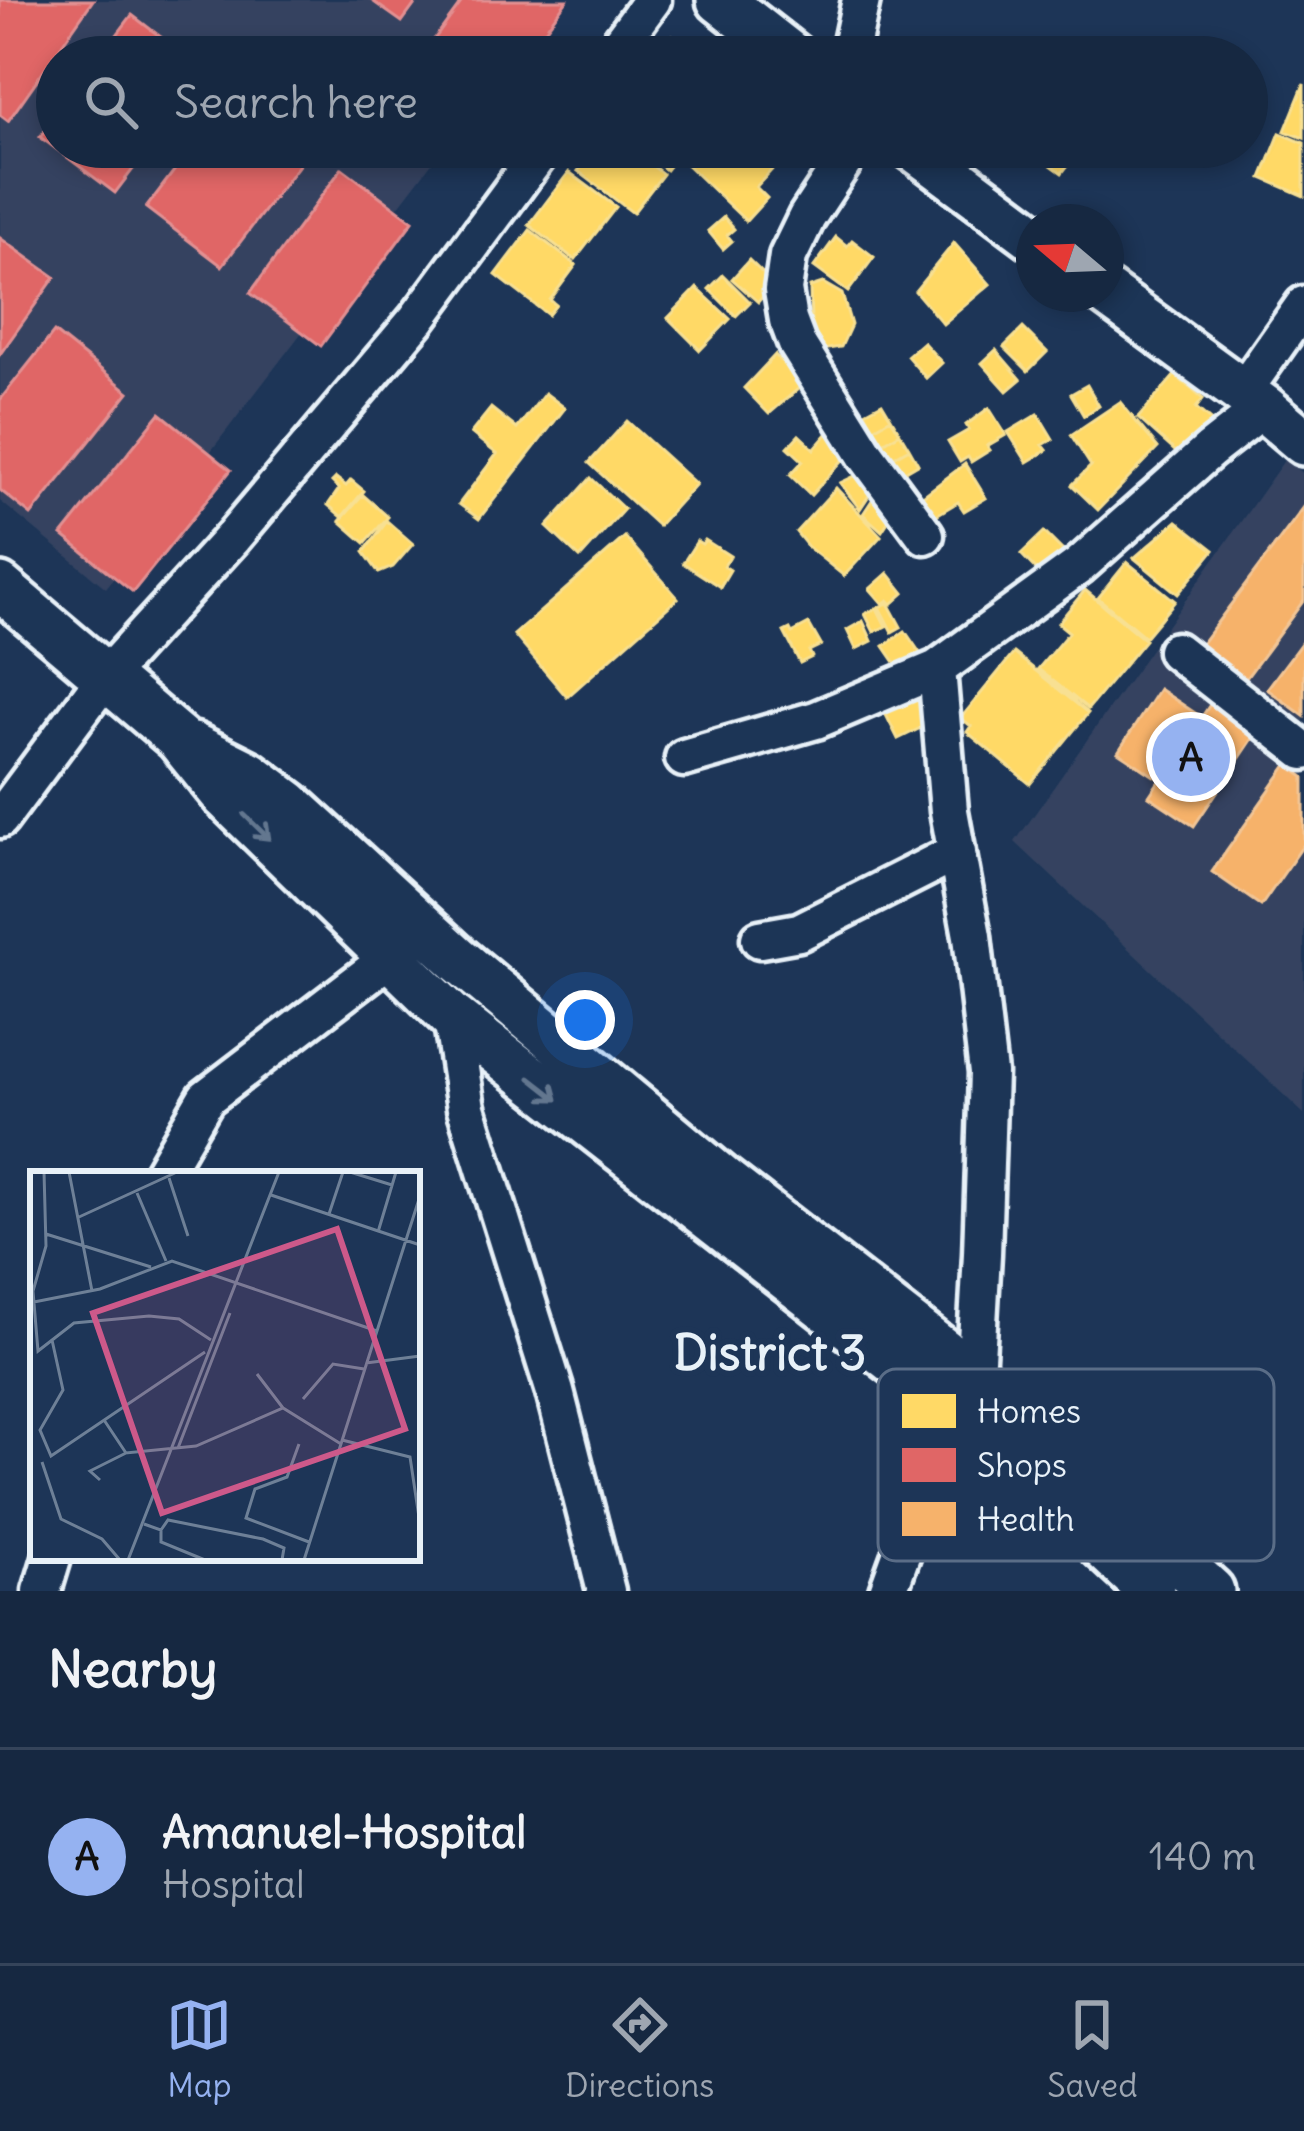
<!DOCTYPE html>
<html lang="en">
<head>
<meta charset="utf-8">
<style>
  body { margin:0; font-family:Delius,sans-serif; background:#23344c; color:#f1f3f6 }
  .compass { position:absolute; left:1016px; top:204px; width:108px; height:108px; border-radius:50%; background:#162841; box-shadow:0 6px 18px #0003; rotate:289deg }
  .you { position:absolute; left:585px; top:1020px; width:42px; height:42px; margin:-30px; border:9px solid #fff; border-radius:50%; background:#1a73e8; box-shadow:0 0 0 18px #1a73e833 }
  .badge { display:grid; place-items:center; width:78px; height:78px; border-radius:50%; background:#95b2f1; color:#111; font-size:39px; font-weight:700 }
  .pin { position:absolute; translate:-50% -50%; border:6px solid #fff; box-shadow:0 3px 12px #0006 }
  .list { margin:0; padding:0; list-style:none }
  h2 { display:flex; justify-content:space-between; align-items:center; height:156px; margin:0; padding:0 48px; font-size:51px }
  h2 small { font-size:39px; font-weight:400; color:#9ea6b1 }
  .list li { display:grid; grid-template-columns:78px 1fr auto; gap:36px; align-items:center; box-sizing:border-box; height:216px; padding:0 48px; border-top:3px solid #35445a }
  .list b { display:block; font-size:45px; white-space:nowrap }
  .list p { margin:0; font-size:39px; white-space:nowrap; color:#9ea6b1 }
  .list em { font-size:39px; font-style:normal; color:#9ea6b1 }
  .icon { flex:none; width:66px; height:66px; fill:none; stroke:currentColor; stroke-width:2; stroke-linecap:round; stroke-linejoin:round }
  .map { position:relative; flex:none; width:1304px; height:1591px; overflow:hidden }
  .search { position:absolute; background:#162841; box-shadow:0 6px 18px #0003; left:36px; right:36px; top:36px; height:132px; display:flex; align-items:center; gap:30px; box-sizing:border-box; padding:0 42px; border-radius:66px; color:#9ea6b1; font-size:45px }
  .sheet { height:372px; background:#162841 }
  nav { display:flex; justify-content:space-around; align-items:center; box-sizing:border-box; height:168px; border-top:3px solid #35445a; background:#162841; font-size:33px; color:#9ea6b1 }
  nav a { display:grid; justify-items:center; gap:6px }
  nav .on { color:#95b2f1 }
  .map>svg:first-child { display:block }
  .built { fill:#344361 }
  .homes { fill:#ffd966; stroke:#f8e092; stroke-width:3 }
  .shops { fill:#e06666; stroke:#e29092; stroke-width:3 }
  .health { fill:#f6b26b; stroke:#f2c595; stroke-width:3 }
  .lines { fill:none; stroke-linecap:round; stroke-linejoin:round }
  .minor-casing { stroke:#e8f1f8; stroke-width:45 }
  .major-casing { stroke:#e8f1f8; stroke-width:54 }
  .minor { stroke:#1d3557; stroke-width:36 }
  .major { stroke:#1d3557; stroke-width:45 }
  .oneway { stroke:#64778f }
  .labels { text-anchor:middle; stroke-width:12; stroke-linejoin:round; paint-order:stroke }
  .district-label { font-size:48px; font-weight:bold; fill:#e8f1f8; stroke:#1d3557 }
  .inset-road { fill:none; stroke:#6e8097; stroke-width:3 }
  .view { fill:#cd598a; fill-opacity:0.15; stroke:#cd598a; stroke-width:6 }
  .inset-edge { fill:none; stroke:#e8f1f8; stroke-width:6 }
  .key { fill:#1d3557; stroke:#5a6d87; stroke-width:3 }
  .key-label { font-size:33px; fill:#e8f1f8 }
</style>
</head>
<body>
<div class="map">
<svg width="1304" height="1591" viewBox="0 0 1304 1591">
  <rect width="100%" height="100%" fill="#1d3557"/>
  <filter id="ink" filterUnits="userSpaceOnUse"><feTurbulence type="fractalNoise" baseFrequency=".00833" numOctaves="2"/><feDisplacementMap in="SourceGraphic" scale="24" xChannelSelector="R" yChannelSelector="G"/><feConvolveMatrix kernelMatrix="1 2 1 2 8 2 1 2 1" color-interpolation-filters="sRGB"/></filter>
  <g filter="url(#ink)">
    <path class="built" d="M 0,0 L 556,0 L 513,57 L 57,57 L 57,147 L 444,147 L 106,588 L 0,501 Z
      M 1285,459 L 1304,474 L 1304,1114 L 1015,842 Z"/>
    <path class="homes" d="M 672,35 L 702,57 L 655,57 Z
      M 1128,43 L 1159,57 L 1121,57 Z
      M 1304,84 L 1304,138 L 1285,131 Z
      M 1280,133 L 1304,143 L 1304,196 L 1262,178 Z
      M 597,147 L 628,147 L 663,174 L 633,213 L 578,171 Z
      M 637,147 L 684,147 L 666,170 Z
      M 696,147 L 793,147 L 756,187 L 767,198 L 746,221 L 683,161 Z
      M 1026,147 L 1082,147 L 1062,173 Z
      M 569,172 L 616,207 L 575,260 L 529,225 Z
      M 724,217 L 734,229 L 727,235 L 732,241 L 723,249 L 708,231 Z
      M 530,230 L 576,265 L 550,300 L 556,305 L 548,315 L 496,275 Z
      M 836,237 L 847,246 L 852,240 L 874,257 L 848,292 L 814,267 Z
      M 954,243 L 990,284 L 943,324 L 915,291 Z
      M 749,260 L 774,284 L 758,302 L 732,279 Z
      M 723,275 L 750,302 L 736,316 L 709,289 Z
      M 823,283 L 842,294 L 851,325 L 841,347 L 821,350 L 811,324 L 810,287 Z
      M 697,288 L 730,319 L 700,350 L 668,318 Z
      M 1023,328 L 1047,352 L 1028,371 L 1004,347 Z
      M 923,342 L 942,363 L 926,378 L 907,356 Z
      M 996,350 L 1021,379 L 1007,391 L 982,363 Z
      M 775,355 L 804,384 L 769,414 L 744,388 Z
      M 1175,375 L 1203,399 L 1196,408 L 1215,424 L 1185,460 L 1138,418 Z
      M 1087,385 L 1099,406 L 1084,416 L 1071,394 Z
      M 545,393 L 565,408 L 479,519 L 459,504 L 497,454 L 471,433 L 491,408 L 517,429 Z
      M 1120,402 L 1158,448 L 1098,510 L 1072,485 L 1091,466 L 1071,435 Z
      M 882,403 L 891,418 L 874,428 L 865,412 Z
      M 989,408 L 1006,435 L 987,446 L 990,450 L 971,462 L 968,457 L 960,462 L 948,442 L 969,430 L 966,425 Z
      M 1038,414 L 1053,439 L 1043,445 L 1047,450 L 1027,462 L 1008,432 Z
      M 891,418 L 900,433 L 883,443 L 874,428 Z
      M 627,421 L 696,484 L 658,526 L 589,463 Z
      M 828,433 L 849,453 L 811,495 L 790,475 L 803,461 L 788,447 L 799,435 L 814,449 Z
      M 900,433 L 909,448 L 892,458 L 883,443 Z
      M 909,448 L 918,464 L 901,474 L 892,458 Z
      M 965,464 L 986,498 L 964,511 L 958,502 L 928,520 L 916,501 Z
      M 855,476 L 874,488 L 860,509 L 840,483 Z
      M 336,478 L 346,486 L 351,480 L 364,491 L 342,517 L 328,505 L 339,489 L 332,482 Z
      M 591,478 L 624,509 L 580,558 L 547,527 Z
      M 836,488 L 881,536 L 844,576 L 808,547 L 796,532 Z
      M 878,491 L 899,505 L 882,531 L 863,514 Z
      M 363,495 L 388,517 L 365,543 L 340,521 Z
      M 387,521 L 413,544 L 393,567 L 379,573 L 364,552 Z
      M 1177,521 L 1214,550 L 1178,594 L 1134,558 Z
      M 1044,532 L 1071,559 L 1048,582 L 1021,554 Z
      M 625,537 L 678,598 L 567,697 L 514,635 Z
      M 705,540 L 730,556 L 724,566 L 730,570 L 720,587 L 683,563 L 697,541 L 702,544 Z
      M 1127,562 L 1175,601 L 1145,637 L 1098,598 Z
      M 888,573 L 904,593 L 892,604 L 888,600 L 883,604 L 870,589 Z
      M 1085,590 L 1145,640 L 1088,709 L 1038,669 L 1069,632 L 1058,623 Z
      M 888,603 L 901,627 L 892,632 L 879,607 Z
      M 877,608 L 886,626 L 874,632 L 865,614 Z
      M 863,621 L 872,641 L 856,649 L 847,630 Z
      M 809,624 L 821,645 L 809,651 L 812,657 L 800,663 L 784,632 L 790,629 L 792,633 Z
      M 905,631 L 922,656 L 901,671 L 884,646 Z
      M 1014,653 L 1088,713 L 1030,784 L 967,732 L 971,726 L 961,718 Z
      M 923,684 L 939,719 L 898,739 L 881,705 Z"/>
    <path class="shops" d="M 0,0 L 93,0 L 8,121 L 0,115 Z
      M 371,0 L 418,0 L 402,22 Z
      M 463,0 L 567,0 L 525,57 L 447,57 L 430,45 Z
      M 132,15 L 187,57 L 100,57 Z
      M 57,114 L 57,147 L 150,147 L 115,193 L 40,137 Z
      M 192,147 L 312,148 L 222,266 L 146,208 Z
      M 342,168 L 413,221 L 321,346 L 250,293 Z
      M 0,238 L 55,277 L 0,354 Z
      M 54,332 L 129,392 L 31,515 L 0,490 L 0,400 Z
      M 160,413 L 231,470 L 133,592 L 62,535 Z"/>
    <path class="health" d="M 1304,507 L 1304,600 L 1244,681 L 1199,647 Z
      M 1304,639 L 1304,716 L 1267,689 Z
      M 1159,689 L 1198,715 L 1157,778 L 1118,752 Z
      M 1211,703 L 1256,734 L 1194,826 L 1149,796 Z
      M 1287,765 L 1304,777 L 1304,844 L 1261,906 L 1212,872 Z"/>
    <g class="lines">
      <g class="minor-casing">
        <path id="minor" d="M 610,57 L 652,0
          M 849,57 L 861,0
          M 853,147 L 807,217 L 788,256 L 783,290 L 788,320 L 797,344 L 866,455 L 925,535
          M 1242,393 L 1304,305
          M 1176,651 L 1304,751
          M 684,758 L 816,720 L 937,669
          M 0,819 L 107,675 L 233,537 L 417,319 L 544,147
          M 760,939 L 799,932 L 957,852
          M 452,1017 L 466,1108 L 555,1392 L 606,1591
          M 162,1174 L 206,1098 L 392,956
          M 42,1591 L 52,1558
          M 888,1591 L 954,1408 L 975,1376 L 982,1254 L 988,1073 L 972,936 L 949,811 L 937,669 L 1080,565 L 1210,450 L 1264,408"/>
      </g>
      <g class="major-casing">
        <path id="major" d="M 720,0 L 793,57
          M 913,147 L 1034,237
          M 1106,293 L 1264,408 L 1304,442
          M 0,587 L 179,739 L 226,797 L 452,1017 L 954,1408 L 1151,1591
          M 193,746 L 249,774 L 289,804 L 458,959 L 723,1180 L 975,1376 L 1211,1591"/>
      </g>
      <use href="#minor" class="minor"/>
      <use href="#major" class="major"/>
    </g>
    <defs><path id="oneway-shaft" d="M-6 0H5M1.5-3L5.5 0L1.5 3" fill="none" stroke-width="1.6" stroke-linecap="round" stroke-linejoin="round" transform="scale(3)"/></defs>
    <g class="oneway">
      <use href="#oneway-shaft" transform="translate(257 827) rotate(44)"/>
      <use href="#oneway-shaft" transform="translate(544 1089) rotate(38)"/>
    </g>
  </g>
  <g class="labels">
    <g class="district-label">
      <text x="770" y="1370">District 3</text>
    </g>
  </g>
  <g transform="translate(30 1171)">
    <rect width="390" height="390" fill="#1d3557"/>
    <path class="inset-road" d="M 14,1 L 16,75 L 3,120 L 8,180 L 44,152 L 119,145 L 149,148 L 181,169M 39,1 L 62,120M 320,1 L 362,14M 139,7 L 158,65M 107,22 L 136,90M 241,24 L 390,74M 299,43 L 313,1M 49,46 L 147,1M 348,61 L 366,1M 16,63 L 121,96M 4,131 L 70,118 L 142,90 L 347,160M 22,169 L 33,219 L 10,259 L 21,285 L 175,181M 336,192 L 390,185M 227,203 L 253,237M 273,228 L 303,193 L 334,198M 74,249 L 96,282 L 166,275 L 253,237 L 311,273M 312,269 L 380,286 L 390,353M 269,273 L 257,306 L 225,318 L 216,347 L 279,371M 148,277 L 200,142M 12,291 L 31,348 L 72,368 L 90,389M 70,309 L 60,300 L 96,282M 114,353 L 131,359 L 131,371 L 175,389M 131,359 L 138,349 L 233,368 L 254,377 L 252,389M 98,389 L 249,1M 274,389 L 390,25"/>
    <path class="view" d="M 307,58 L 375,258 L 132,342 L 63,142 Z"/>
    <rect width="390" height="390" class="inset-edge"/>
  </g>
  <rect x="878" y="1369" width="396" height="192" rx="18" class="key"/>
  <rect x="902" y="1394" width="54" height="34" fill="#ffd966"/>
  <rect x="902" y="1448" width="54" height="34" fill="#e06666"/>
  <rect x="902" y="1502" width="54" height="34" fill="#f6b26b"/>
  <g class="key-label">
    <text x="977" y="1423">Homes</text>
    <text x="977" y="1477">Shops</text>
    <text x="977" y="1531">Health</text>
  </g>
</svg>
<svg class="compass" viewBox="-18 -18 36 36"><path d="M0-13l5 13h-10z" fill="#e53935"/><path d="M0 13l5-13h-10z" fill="#9ea6b1"/></svg>
<div class="you"></div>
<div class="pin badge" style="left:1191px;top:757px">A</div>
<div class="search"><svg class="icon" aria-label="search" viewBox="0 0 24 24"><circle cx="10" cy="10" r="6"/><path d="M15 15l6 6"/></svg>Search here</div>
</div>
<section class="sheet">
<h2>Nearby<small></small></h2>
<ul class="list">
<li><span class="badge">A</span><div><b>Amanuel-Hospital</b><p>Hospital</p></div><em>140 m</em></li>
</ul>
</section>
<nav>
<a class="on"><svg class="icon" aria-label="map" viewBox="0 0 24 24"><path d="M3 6l6-2 6 2 6-2v14l-6 2-6-2-6 2zM9 4v14M15 6v14"/></svg>Map</a>
<a><svg class="icon" aria-label="directions" viewBox="0 0 24 24"><path d="M12 3l9 9-9 9-9-9zM9 14v-3h6M13 9l2 2-2 2"/></svg>Directions</a>
<a><svg class="icon" aria-label="saved" viewBox="0 0 24 24"><path d="M7 4h10v16l-5-4-5 4z"/></svg>Saved</a>
</nav>
</body>
</html>
